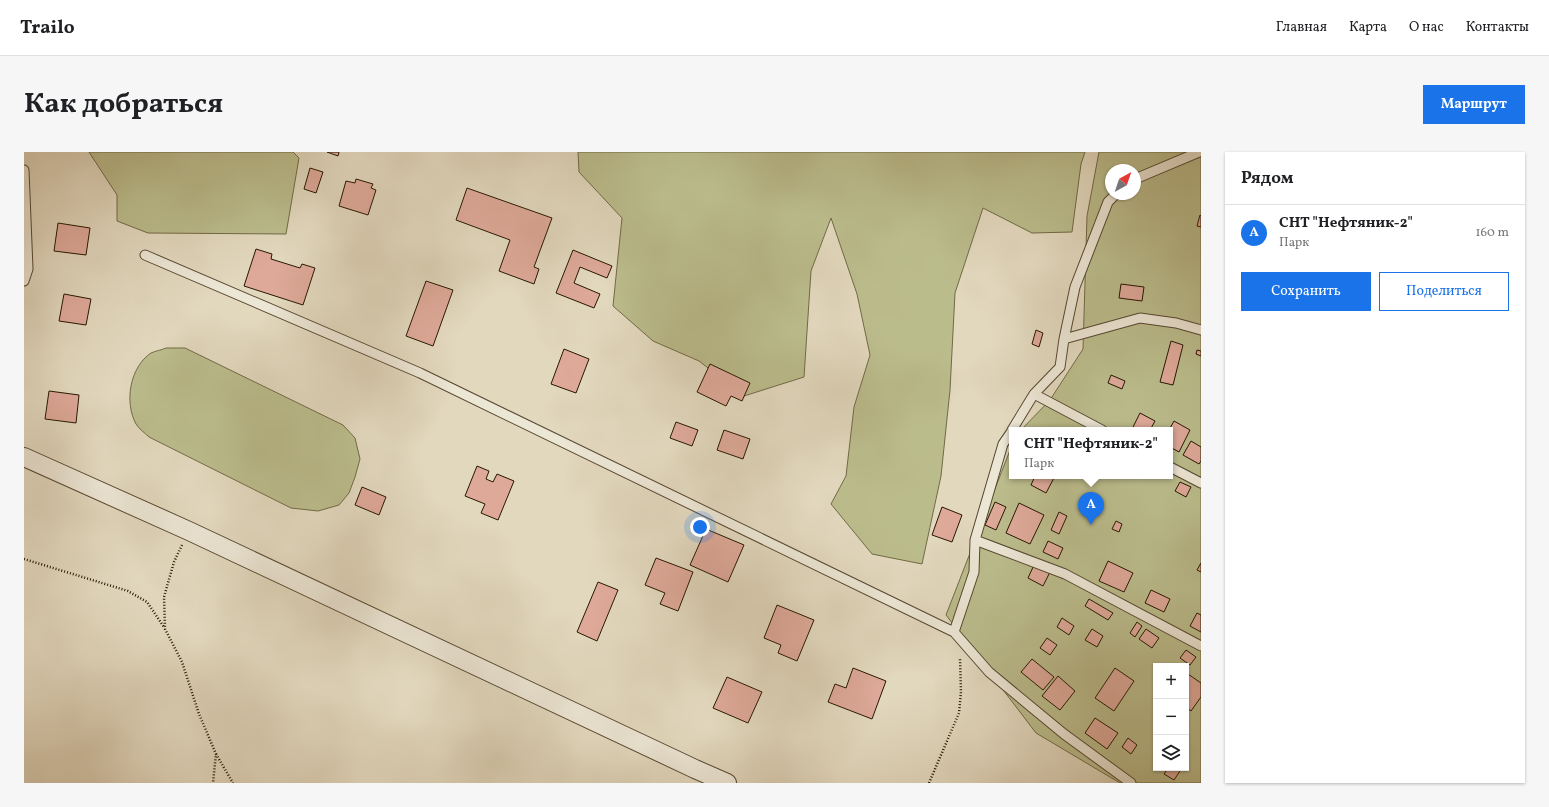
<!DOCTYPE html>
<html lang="ru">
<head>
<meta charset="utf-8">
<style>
  body { margin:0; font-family:Vollkorn,serif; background:#f6f6f6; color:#202124 }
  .controls { position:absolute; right:12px; bottom:12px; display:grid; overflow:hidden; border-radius:0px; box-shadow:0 1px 3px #0004 }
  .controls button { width:36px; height:36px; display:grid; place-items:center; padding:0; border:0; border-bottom:1px solid #e0e0e0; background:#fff; color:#202124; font:20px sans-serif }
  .compass { position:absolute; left:1081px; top:12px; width:36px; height:36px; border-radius:50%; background:#fff; box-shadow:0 1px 3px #0004; rotate:40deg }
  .you { position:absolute; left:676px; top:375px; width:14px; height:14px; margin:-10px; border:3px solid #fff; border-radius:50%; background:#1a73e8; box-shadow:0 0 0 6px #1a73e833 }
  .badge { display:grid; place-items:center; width:26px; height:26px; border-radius:50%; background:#1a73e8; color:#fff; font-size:13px; font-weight:700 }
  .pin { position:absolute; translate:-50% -33px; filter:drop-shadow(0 1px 2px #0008) }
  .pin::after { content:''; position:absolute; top:21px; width:14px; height:12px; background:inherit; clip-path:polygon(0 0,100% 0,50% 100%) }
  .popup { position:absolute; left:985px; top:275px; width:164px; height:52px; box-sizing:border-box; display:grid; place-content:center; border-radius:0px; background:#fff; filter:drop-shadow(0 1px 3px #0005); font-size:13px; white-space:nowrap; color:#757577 }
  .popup b { font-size:15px; color:#202124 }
  .popup::after { content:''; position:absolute; left:50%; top:100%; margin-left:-8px; border:8px solid transparent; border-top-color:#fff }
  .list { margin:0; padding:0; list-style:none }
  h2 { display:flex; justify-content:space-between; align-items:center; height:52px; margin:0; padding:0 16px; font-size:17px }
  h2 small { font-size:13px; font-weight:400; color:#757577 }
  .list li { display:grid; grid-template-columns:26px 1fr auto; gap:12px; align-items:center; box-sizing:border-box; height:56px; padding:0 16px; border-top:1px solid #e0e0e0 }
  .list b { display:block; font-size:15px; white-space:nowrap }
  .list p { margin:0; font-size:13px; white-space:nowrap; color:#757577 }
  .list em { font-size:13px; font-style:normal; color:#757577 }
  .actions { display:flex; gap:8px; padding:12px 16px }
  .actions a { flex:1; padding:9px 0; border:1px solid #1a73e8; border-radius:0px; text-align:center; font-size:14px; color:#1a73e8 }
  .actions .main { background:#1a73e8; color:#fff }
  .icon { flex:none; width:22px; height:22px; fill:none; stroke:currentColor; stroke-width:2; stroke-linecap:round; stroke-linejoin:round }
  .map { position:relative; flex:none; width:1177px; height:631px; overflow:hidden; border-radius:0px }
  header { display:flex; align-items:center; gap:24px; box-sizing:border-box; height:56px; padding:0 20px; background:#fff; border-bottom:1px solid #e0e0e0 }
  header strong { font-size:19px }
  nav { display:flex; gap:22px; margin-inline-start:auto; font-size:14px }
  .intro { display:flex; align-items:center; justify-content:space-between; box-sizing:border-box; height:96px; padding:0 24px }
  h1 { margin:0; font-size:28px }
  .button { padding:10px 18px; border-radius:0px; background:#1a73e8; color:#fff; font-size:14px; font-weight:700 }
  main { display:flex; gap:24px; padding:0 24px }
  aside { flex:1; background:#fff; border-radius:0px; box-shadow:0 1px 3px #0004 }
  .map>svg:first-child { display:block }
  .green { fill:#bbbc8c; stroke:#716a46; fill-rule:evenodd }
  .building { fill:#dea999; stroke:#271701 }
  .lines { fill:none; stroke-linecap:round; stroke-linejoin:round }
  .lane-casing { stroke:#564730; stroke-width:11 }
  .street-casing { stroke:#564730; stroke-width:20 }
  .path { stroke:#271701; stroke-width:2.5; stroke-dasharray:1 2; stroke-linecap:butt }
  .lane { stroke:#ece6d5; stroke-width:9 }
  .street { stroke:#ece6d5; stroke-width:18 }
</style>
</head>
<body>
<header>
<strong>Trailo</strong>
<nav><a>Главная</a><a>Карта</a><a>О нас</a><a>Контакты</a></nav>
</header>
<div class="intro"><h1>Как добраться</h1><a class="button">Маршрут</a></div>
<main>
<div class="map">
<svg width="1177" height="631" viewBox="0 0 1177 631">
  <rect width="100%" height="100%" fill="#e2d8be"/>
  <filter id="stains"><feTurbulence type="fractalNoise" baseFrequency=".005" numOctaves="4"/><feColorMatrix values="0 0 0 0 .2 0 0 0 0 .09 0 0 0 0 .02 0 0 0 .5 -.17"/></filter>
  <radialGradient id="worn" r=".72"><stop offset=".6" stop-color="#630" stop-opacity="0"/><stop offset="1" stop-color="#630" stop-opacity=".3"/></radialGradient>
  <path class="green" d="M 65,0 L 269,0 L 275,6 L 262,82 L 124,81 L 93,69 L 93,43 Z
    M 554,0 L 1061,0 L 1057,12 L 1048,80 L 1008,81 L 959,56 L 931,141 L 926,238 L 917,324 L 898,412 L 848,402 L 807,352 L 822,324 L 830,255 L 846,203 L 833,142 L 807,66 L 787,119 L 780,225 L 720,244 L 675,209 L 629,189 L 589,154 L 598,66 L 555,20 Z
    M 1075,0 L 1177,0 L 1177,631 L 1096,631 L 1012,581 L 922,463 L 988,293 L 988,324 L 1146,324 L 1146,278 L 997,278 L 1026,248 L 1059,197 L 1063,64 ZM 1087,18 L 1111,18 L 1111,42 L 1087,42 ZM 1132,514 L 1162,514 L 1162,616 L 1132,616 Z
    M 142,196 L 161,196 L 319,273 L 331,286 L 336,307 L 331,325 L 325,341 L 315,353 L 294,359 L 267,356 L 125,285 C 121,281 115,277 112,272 C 100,250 106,215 127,201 C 131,199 138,198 142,196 Z"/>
  <path class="building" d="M 303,0 L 315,0 L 314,4 Z
    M 286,16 L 299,20 L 292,41 L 280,37 Z
    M 332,27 L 349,32 L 347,36 L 352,38 L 344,63 L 315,54 L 322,29 L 331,31 Z
    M 443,36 L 528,66 L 510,115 L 515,117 L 510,132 L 475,119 L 486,88 L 432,68 Z
    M 1176,63 L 1177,64 L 1177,75 L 1173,74 Z
    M 34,71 L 66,76 L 62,103 L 30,99 Z
    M 232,97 L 248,102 L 247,107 L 276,116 L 278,112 L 291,116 L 279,153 L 220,134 Z
    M 549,98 L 588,114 L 583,126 L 556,115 L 550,131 L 576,142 L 570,156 L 532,141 Z
    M 402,129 L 429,138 L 409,194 L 382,184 Z
    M 1097,132 L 1120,135 L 1118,149 L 1095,146 Z
    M 40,142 L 67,147 L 62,173 L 35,169 Z
    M 1012,178 L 1019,181 L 1015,195 L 1008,192 Z
    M 1147,189 L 1159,193 L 1149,233 L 1136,230 Z
    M 540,197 L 565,207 L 552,241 L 527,232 Z
    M 1173,198 L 1177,199 L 1177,204 L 1172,202 Z
    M 686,212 L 726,231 L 718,249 L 707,244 L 702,254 L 673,240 Z
    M 1087,223 L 1101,229 L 1098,237 L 1084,231 Z
    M 25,239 L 55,243 L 52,271 L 21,267 Z
    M 1116,261 L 1131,269 L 1126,278 L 1111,278 L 1108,277 Z
    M 1150,269 L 1166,278 L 1155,300 L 1146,295 L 1145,278 Z
    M 652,270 L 674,278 L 668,294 L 646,286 Z
    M 700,278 L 726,287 L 719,307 L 693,298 Z
    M 1167,289 L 1177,295 L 1177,309 L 1175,312 L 1159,303 Z
    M 453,314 L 465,319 L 462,327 L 469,330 L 473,322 L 490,329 L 474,368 L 457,361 L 461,352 L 441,344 Z
    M 1011,324 L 1031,324 L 1022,341 L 1007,333 Z
    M 1156,330 L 1167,335 L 1162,345 L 1151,339 Z
    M 338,335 L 362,345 L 355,363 L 331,353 Z
    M 971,350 L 982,355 L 972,378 L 961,373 Z
    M 995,351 L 1020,363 L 1006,392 L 982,381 Z
    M 918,355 L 938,363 L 928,390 L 908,383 Z
    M 1035,360 L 1043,364 L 1035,382 L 1027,378 Z
    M 1092,369 L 1098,372 L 1095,380 L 1088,377 Z
    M 682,377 L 720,393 L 704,430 L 666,413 Z
    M 1024,389 L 1039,396 L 1034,407 L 1019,400 Z
    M 632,406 L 669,420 L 654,459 L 636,452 L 641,441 L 621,433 Z
    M 1084,409 L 1109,421 L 1100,440 L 1075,429 Z
    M 1177,411 L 1177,420 L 1173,418 Z
    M 1010,413 L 1026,420 L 1019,434 L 1004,426 Z
    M 574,430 L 594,438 L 573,489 L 553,480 Z
    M 1127,438 L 1146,447 L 1140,460 L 1121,451 Z
    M 1065,447 L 1089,461 L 1084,468 L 1061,454 Z
    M 753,453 L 790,468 L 773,509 L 754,501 L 757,493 L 740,486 Z
    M 1173,461 L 1177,463 L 1177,480 L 1166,474 Z
    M 1038,466 L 1050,474 L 1045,483 L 1033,475 Z
    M 1113,470 L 1118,474 L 1111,485 L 1106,481 Z
    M 1068,477 L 1079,484 L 1073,495 L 1061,488 Z
    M 1122,477 L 1135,486 L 1128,496 L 1115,487 Z
    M 1023,486 L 1033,493 L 1026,503 L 1016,496 Z
    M 1162,498 L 1172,505 L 1166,513 L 1156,506 Z
    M 1008,507 L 1030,525 L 1019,538 L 997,520 Z
    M 829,516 L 862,529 L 848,567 L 804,550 L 811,532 L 822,536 Z
    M 1091,516 L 1110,529 L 1090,559 L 1071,546 Z
    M 1164,522 L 1177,531 L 1177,545 L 1167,559 L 1162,555 L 1162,525 Z
    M 1034,524 L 1051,539 L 1036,558 L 1018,544 Z
    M 703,525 L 738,540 L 724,571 L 689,556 Z
    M 1071,566 L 1094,581 L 1083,597 L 1061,581 Z
    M 1104,586 L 1113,593 L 1107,602 L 1098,595 Z
    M 1144,616 L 1158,616 L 1150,628 L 1140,622 Z"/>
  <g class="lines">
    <g class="lane-casing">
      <path id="lane" d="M 0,18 L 4,117 L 0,129
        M 1111,27 L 1175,0
        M 121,103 L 396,221 L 930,480
        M 1040,187 L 1116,166 L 1152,171 L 1177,178
        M 1010,242 L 1078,278
        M 988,278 L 1010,242 L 1036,215 L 1040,187 L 1051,135 L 1084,50 L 1092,42
        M 988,279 L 979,292 L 951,388 L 950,420 L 930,480 L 965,520 L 1040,582 L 1107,631
        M 1146,315 L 1177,331
        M 951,388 L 1041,422 L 1177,494"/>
    </g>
    <g class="street-casing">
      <path id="street" d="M 0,305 L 165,379 L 671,617 L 703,631"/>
    </g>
    <path class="path" d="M 158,393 L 150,410 L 140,445 L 141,477 L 158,510 L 175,562 L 192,602 L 189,631
      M 0,407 L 104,439 L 123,450 L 140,475
      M 192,602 L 209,631
      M 905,631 L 935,561 L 937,540 L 936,506"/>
    <use href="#lane" class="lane"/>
    <use href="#street" class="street"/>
  </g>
  <rect width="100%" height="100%" filter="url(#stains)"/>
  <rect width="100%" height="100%" fill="url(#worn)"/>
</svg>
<div class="controls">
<button>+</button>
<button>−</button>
<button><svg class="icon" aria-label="layers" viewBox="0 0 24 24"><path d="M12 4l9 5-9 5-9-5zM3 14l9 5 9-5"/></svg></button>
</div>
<svg class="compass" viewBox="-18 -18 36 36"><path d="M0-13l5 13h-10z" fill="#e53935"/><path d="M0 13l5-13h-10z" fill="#757577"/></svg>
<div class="you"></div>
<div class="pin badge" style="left:1067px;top:373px">A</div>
<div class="popup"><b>СНТ &quot;Нефтяник-2&quot;</b>Парк</div>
</div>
<aside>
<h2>Рядом<small></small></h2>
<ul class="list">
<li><span class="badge">A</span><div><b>СНТ &quot;Нефтяник-2&quot;</b><p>Парк</p></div><em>160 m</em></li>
</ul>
<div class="actions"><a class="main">Сохранить</a><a>Поделиться</a></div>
</aside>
</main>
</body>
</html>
